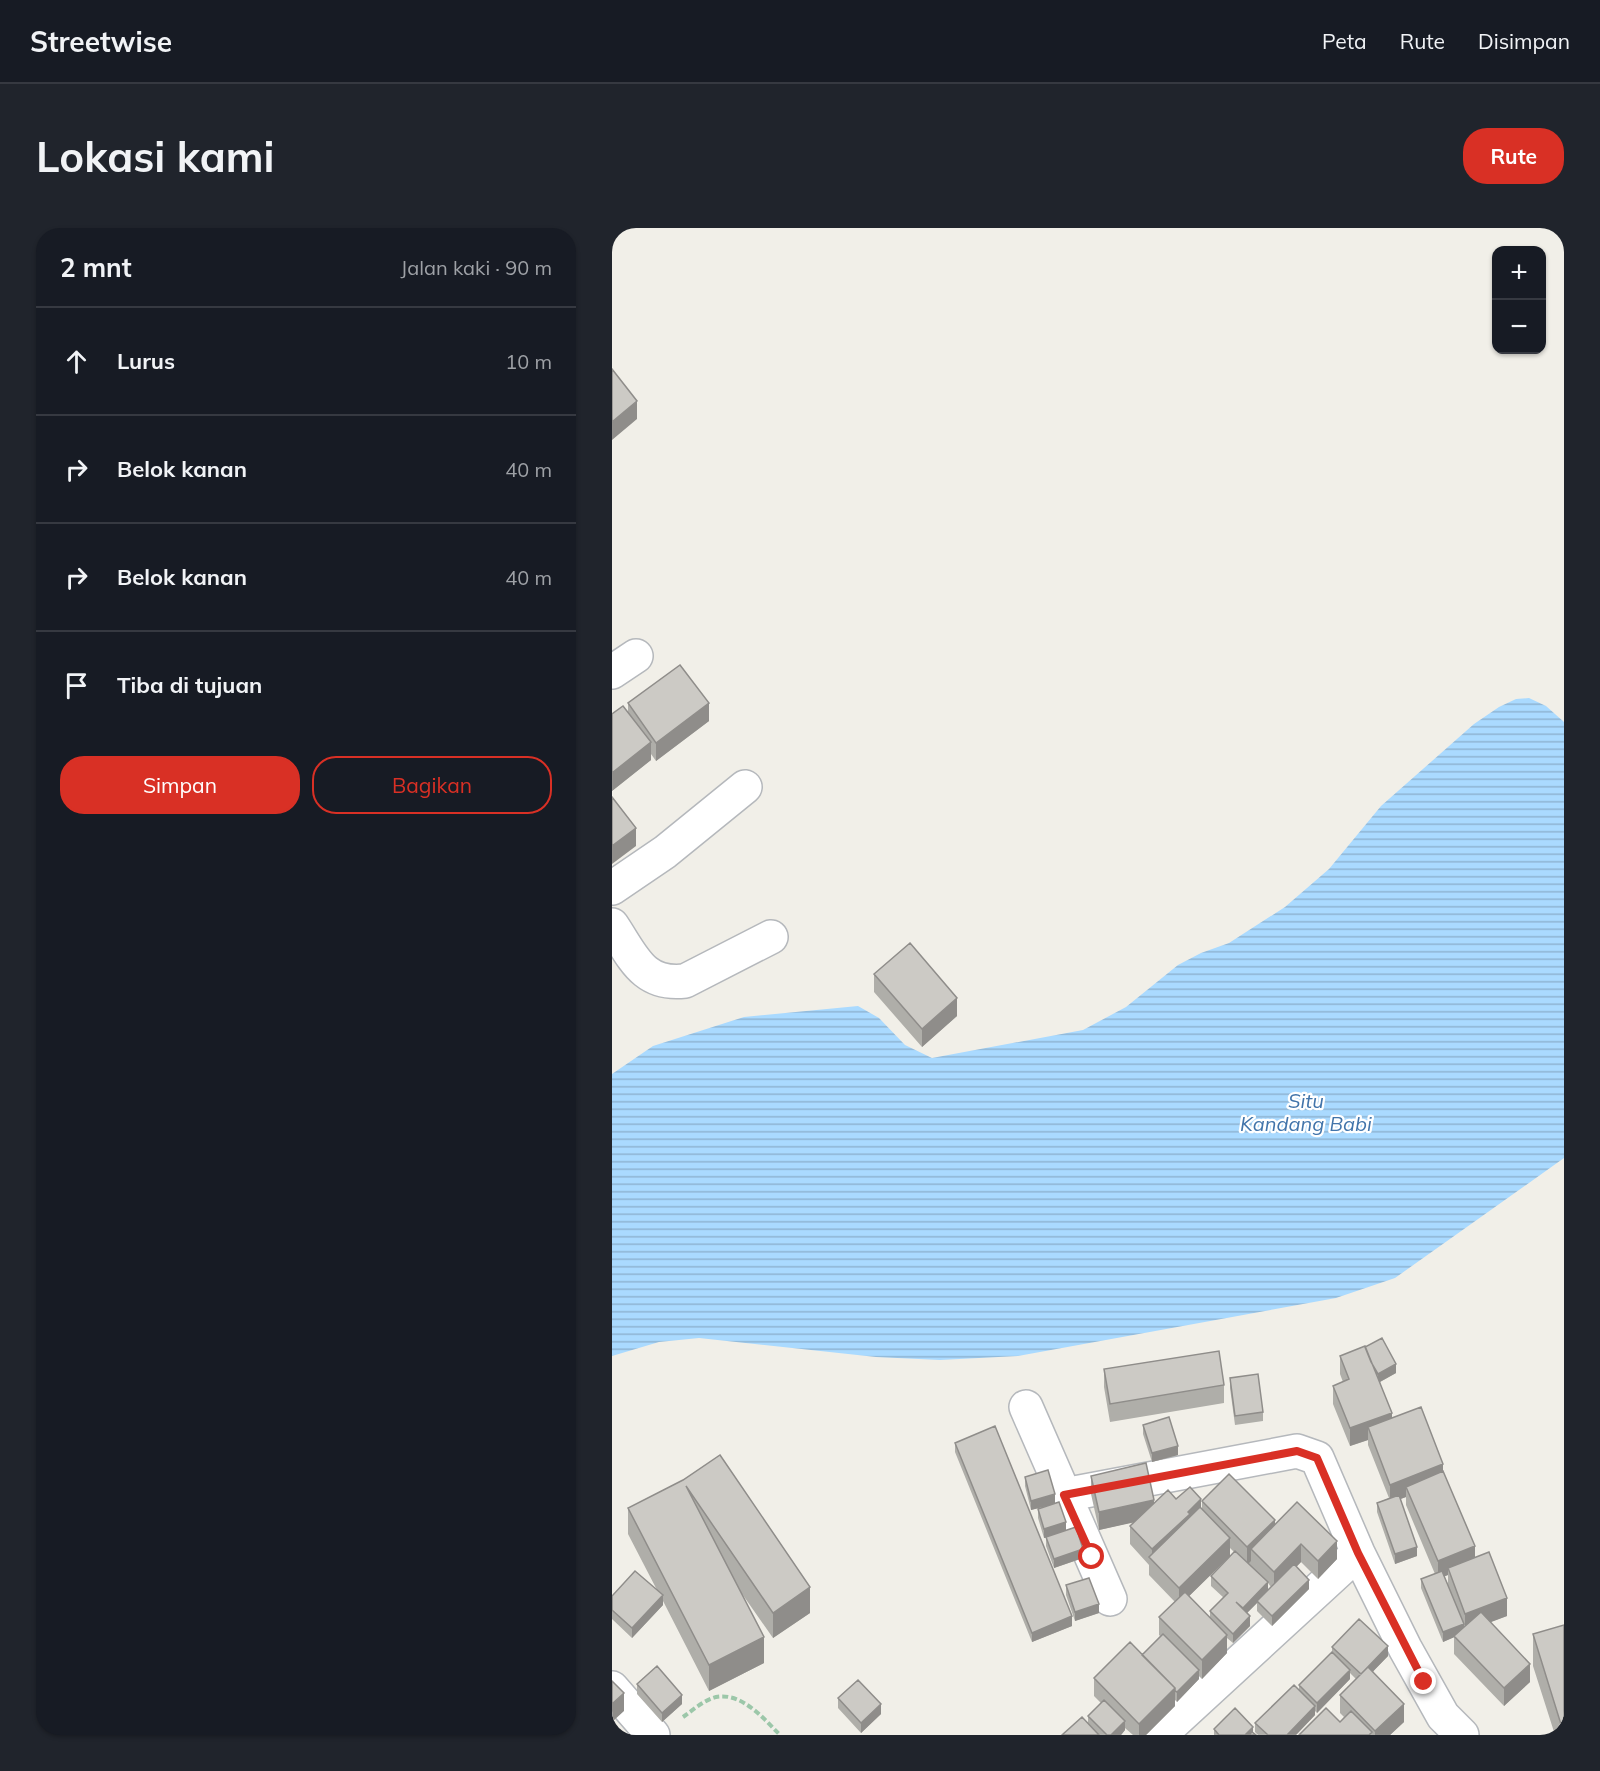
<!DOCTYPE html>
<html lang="id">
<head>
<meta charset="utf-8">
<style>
  body { margin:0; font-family:Mulish,sans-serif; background:#20242c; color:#f1f3f6 }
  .controls { position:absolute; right:18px; top:18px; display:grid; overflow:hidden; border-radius:12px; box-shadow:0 2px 4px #0004 }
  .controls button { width:54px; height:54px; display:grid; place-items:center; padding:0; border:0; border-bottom:2px solid #363941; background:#171b24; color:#f1f3f6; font:30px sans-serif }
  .stop { position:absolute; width:18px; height:18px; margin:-14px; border:4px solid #d93025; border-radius:50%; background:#fff }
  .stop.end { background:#d93025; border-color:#fff; box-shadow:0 2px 6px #0008 }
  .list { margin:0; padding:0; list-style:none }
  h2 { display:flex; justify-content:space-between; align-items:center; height:78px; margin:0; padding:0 24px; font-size:26px }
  h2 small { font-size:20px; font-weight:400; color:#9ea1a6 }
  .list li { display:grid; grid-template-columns:39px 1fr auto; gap:18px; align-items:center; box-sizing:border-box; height:108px; padding:0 24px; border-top:2px solid #363941 }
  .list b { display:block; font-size:22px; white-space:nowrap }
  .list em { font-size:20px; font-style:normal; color:#9ea1a6 }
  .actions { display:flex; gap:12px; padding:18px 24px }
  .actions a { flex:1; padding:14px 0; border:2px solid #d93025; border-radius:24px; text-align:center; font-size:21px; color:#d93025 }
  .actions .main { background:#d93025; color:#fff }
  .icon { flex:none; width:33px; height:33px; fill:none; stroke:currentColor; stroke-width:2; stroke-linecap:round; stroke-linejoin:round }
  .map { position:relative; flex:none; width:952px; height:1507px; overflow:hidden; border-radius:24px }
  header { display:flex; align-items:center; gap:36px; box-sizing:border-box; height:84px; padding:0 30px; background:#171b24; border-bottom:2px solid #363941 }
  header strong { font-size:28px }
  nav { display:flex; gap:33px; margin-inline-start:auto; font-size:21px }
  .intro { display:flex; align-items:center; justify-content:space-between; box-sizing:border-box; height:144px; padding:0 36px }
  h1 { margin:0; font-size:42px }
  .button { padding:15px 27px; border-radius:24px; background:#d93025; color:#fff; font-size:21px; font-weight:700 }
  main { display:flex; gap:36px; padding:0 36px }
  aside { flex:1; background:#171b24; border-radius:24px; box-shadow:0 2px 4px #0004 }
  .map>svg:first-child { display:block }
  .water { fill:url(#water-rules) }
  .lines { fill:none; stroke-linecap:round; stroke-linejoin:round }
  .minor-casing { stroke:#b5b8bc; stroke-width:36 }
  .path { stroke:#9cc7a9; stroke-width:4; stroke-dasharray:6 3; stroke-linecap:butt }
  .minor { stroke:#fff; stroke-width:33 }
  .wall { fill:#afaea9; fill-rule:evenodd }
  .shaded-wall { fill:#8f8d8a }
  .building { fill:#cccac5; stroke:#8f8d8a; stroke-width:1.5 }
  .route { stroke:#d93025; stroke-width:8 }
  .labels { text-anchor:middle; stroke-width:4.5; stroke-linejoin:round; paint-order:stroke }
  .water-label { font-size:20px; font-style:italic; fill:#4174aa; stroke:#fff }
</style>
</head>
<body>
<header>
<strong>Streetwise</strong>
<nav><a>Peta</a><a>Rute</a><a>Disimpan</a></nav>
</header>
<div class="intro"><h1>Lokasi kami</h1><a class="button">Rute</a></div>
<main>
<aside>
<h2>2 mnt<small>Jalan kaki · 90 m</small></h2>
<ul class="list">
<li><svg class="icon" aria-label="ahead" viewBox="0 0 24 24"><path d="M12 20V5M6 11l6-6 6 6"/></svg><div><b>Lurus</b></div><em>10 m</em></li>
<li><svg class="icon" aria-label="right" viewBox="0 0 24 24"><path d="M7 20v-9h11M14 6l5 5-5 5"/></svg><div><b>Belok kanan</b></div><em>40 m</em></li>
<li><svg class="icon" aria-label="right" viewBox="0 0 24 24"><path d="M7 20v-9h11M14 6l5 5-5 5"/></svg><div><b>Belok kanan</b></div><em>40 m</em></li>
<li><svg class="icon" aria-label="arrive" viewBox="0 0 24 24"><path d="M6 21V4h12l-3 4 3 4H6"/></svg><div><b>Tiba di tujuan</b></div></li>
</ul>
<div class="actions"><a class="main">Simpan</a><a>Bagikan</a></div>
</aside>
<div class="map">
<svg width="952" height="1507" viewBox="0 0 952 1507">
  <defs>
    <pattern id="water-rules" width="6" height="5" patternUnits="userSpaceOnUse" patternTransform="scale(1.5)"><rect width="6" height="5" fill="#aadaff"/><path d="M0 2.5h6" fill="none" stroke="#8eb4d2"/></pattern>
  </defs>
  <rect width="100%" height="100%" fill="#f1efe8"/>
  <path class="water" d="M 917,470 L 934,478 L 952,494 L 952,930 L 783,1050 L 724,1070 L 406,1128 L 328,1132 L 264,1129 L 87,1110 L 47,1114 L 0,1128 L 0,846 L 41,818 L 132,789 L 246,778 L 267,790 L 293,817 L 320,830 L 471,802 L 514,779 L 566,737 L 589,725 L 617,715 L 673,679 L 717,641 L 769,578 L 862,496 L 887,479 L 904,471 Z"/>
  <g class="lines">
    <g class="minor-casing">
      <path id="minor" d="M 0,444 L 24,428
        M 0,660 L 53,624 L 133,559
        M 0,697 C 21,728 30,758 73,753 L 159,709
        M 414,1179 L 498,1371
        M 452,1267 L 685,1223 L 705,1230 L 746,1325 L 793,1420 L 831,1488 L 850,1507
        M 0,1460 L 41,1507
        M 548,1507 L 746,1325"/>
    </g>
    <path class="path" d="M 71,1489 C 81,1482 92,1472 104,1469 C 130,1464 152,1491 168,1507"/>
    <use href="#minor" class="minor"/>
  </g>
  <path class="wall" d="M 16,475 L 97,493 L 44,533 L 39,526 L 39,532 L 0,563 L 0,486 L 16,484 Z
    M 262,746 L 345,788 L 310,819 L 262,764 Z
    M 728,1128 L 784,1145 L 768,1154 L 780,1190 L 831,1243 L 863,1330 L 895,1388 L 878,1394 L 918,1454 L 892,1478 L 842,1426 L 842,1409 L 831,1414 L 809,1360 L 809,1351 L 823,1346 L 794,1277 L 794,1269 L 788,1271 L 805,1328 L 783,1336 L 765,1284 L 765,1275 L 777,1270 L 756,1217 L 756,1212 L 738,1218 L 721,1176 L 721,1158 L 731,1154 L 728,1146 ZM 836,1347 L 836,1356 L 832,1348 Z
    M 492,1141 L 612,1157 L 612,1175 L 498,1194 L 492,1159 Z
    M 618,1150 L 651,1184 L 651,1193 L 623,1197 L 618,1160 Z
    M 531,1197 L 566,1227 L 540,1234 L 531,1206 Z
    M 343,1215 L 460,1398 L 420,1414 L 343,1224 Z
    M 479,1248 L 542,1275 L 564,1271 L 590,1281 L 590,1273 L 663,1296 L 725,1331 L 706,1351 L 689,1334 L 684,1339 L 697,1361 L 660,1398 L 645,1383 L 645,1375 L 635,1385 L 638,1398 L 621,1415 L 615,1410 L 615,1425 L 590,1451 L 587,1448 L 587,1451 L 565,1474 L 563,1472 L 563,1478 L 534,1507 L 521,1507 L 513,1500 L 513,1502 L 509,1507 L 450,1507 L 476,1495 L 476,1488 L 489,1475 L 482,1468 L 482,1450 L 530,1427 L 548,1408 L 547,1407 L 547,1389 L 563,1374 L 537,1347 L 537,1337 L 518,1316 L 518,1298 L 521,1294 L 487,1302 L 479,1266 ZM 618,1320 L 622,1324 L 618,1328 ZM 617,1329 L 599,1348 L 599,1358 L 612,1370 L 598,1383 L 598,1390 L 577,1368 ZM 656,1355 L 659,1359 L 656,1362 Z
    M 413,1249 L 443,1275 L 454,1302 L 471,1330 L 442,1340 L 434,1318 L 434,1310 L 432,1310 L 426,1290 L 426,1281 L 437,1277 L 419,1282 L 413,1258 Z
    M 71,1252 L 198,1385 L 161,1410 L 126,1360 L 152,1435 L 97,1463 L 51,1373 L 51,1377 L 20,1410 L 0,1391 L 0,1368 L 45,1362 L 16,1306 L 16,1280 Z
    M 454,1357 L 487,1385 L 463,1393 L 454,1367 Z
    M 921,1406 L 952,1507 L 943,1507 L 921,1438 Z
    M 720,1419 L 776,1428 L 761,1443 L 792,1494 L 778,1507 L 687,1507 L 728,1494 L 732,1489 L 728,1485 L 728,1467 L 744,1451 L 738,1445 L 738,1451 L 705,1485 L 703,1483 L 703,1487 L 684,1507 L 646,1507 L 643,1504 L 643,1495 L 687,1462 L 687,1457 L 720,1424 Z
    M 25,1456 L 70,1476 L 50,1494 L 25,1466 Z
    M 226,1470 L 269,1486 L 249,1505 L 226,1480 Z
    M 602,1501 L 641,1504 L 644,1507 L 602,1507 Z"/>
  <path class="shaded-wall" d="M 25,173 L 25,191 L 0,212 L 0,194 Z
    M 97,475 L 97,493 L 44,533 L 44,515 Z
    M 39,514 L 39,532 L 0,563 L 0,545 Z
    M 24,600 L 24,618 L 0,636 L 0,618 Z
    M 345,770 L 345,788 L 310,819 L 310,801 Z
    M 784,1136 L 784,1145 L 766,1155 L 766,1146 Z
    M 780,1185 L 780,1203 L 756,1199 L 756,1212 L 738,1218 L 738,1200 Z
    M 566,1218 L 566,1227 L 540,1234 L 540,1225 Z
    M 831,1236 L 831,1254 L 794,1259 L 794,1269 L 778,1275 L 778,1257 Z
    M 443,1266 L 443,1276 L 419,1282 L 419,1273 Z
    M 589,1271 L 589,1289 L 540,1332 L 540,1321 L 576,1284 Z
    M 542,1272 L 542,1290 L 487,1302 L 487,1284 Z
    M 663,1292 L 663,1310 L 639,1321 L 639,1333 L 635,1337 L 635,1319 Z
    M 454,1294 L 454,1303 L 432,1310 L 432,1301 Z
    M 618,1310 L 618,1328 L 567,1378 L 567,1360 Z
    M 725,1313 L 725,1331 L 706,1351 L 706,1333 Z
    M 689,1316 L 689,1334 L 662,1362 L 662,1344 Z
    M 863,1318 L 863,1336 L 836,1340 L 836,1347 L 826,1351 L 826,1333 Z
    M 805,1319 L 805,1328 L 783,1336 L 783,1326 Z
    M 471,1321 L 471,1330 L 442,1340 L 442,1331 Z
    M 697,1352 L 697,1361 L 660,1398 L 660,1388 Z
    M 656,1354 L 656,1364 L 631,1389 L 631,1380 Z
    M 198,1359 L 198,1385 L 161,1410 L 161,1385 Z
    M 51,1367 L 51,1377 L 20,1410 L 20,1400 Z
    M 895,1370 L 895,1388 L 853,1404 L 853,1386 Z
    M 487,1376 L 487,1385 L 463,1393 L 463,1384 Z
    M 460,1388 L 460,1398 L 420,1414 L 420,1405 Z
    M 638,1388 L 638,1398 L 621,1415 L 621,1406 Z
    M 852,1396 L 852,1405 L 831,1414 L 831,1404 Z
    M 615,1407 L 615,1425 L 590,1451 L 590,1432 Z
    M 152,1409 L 152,1435 L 97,1463 L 97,1437 Z
    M 776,1418 L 776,1428 L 749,1456 L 749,1446 Z
    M 918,1436 L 918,1454 L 892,1478 L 892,1460 Z
    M 587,1442 L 587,1451 L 565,1474 L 565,1464 Z
    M 738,1442 L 738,1451 L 705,1485 L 705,1475 Z
    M 563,1460 L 563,1478 L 534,1507 L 527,1507 L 527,1496 Z
    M 12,1465 L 12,1483 L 0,1494 L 0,1476 Z
    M 70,1467 L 70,1476 L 50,1494 L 50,1485 Z
    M 269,1476 L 269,1486 L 249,1505 L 249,1495 Z
    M 792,1476 L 792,1494 L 778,1507 L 763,1507 L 763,1503 Z
    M 703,1478 L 703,1487 L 684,1507 L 675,1507 Z
    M 513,1493 L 513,1502 L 509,1507 L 499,1507 Z
    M 641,1499 L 641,1507 L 633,1507 Z"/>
  <path class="building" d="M 0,141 L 25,173 L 0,194 Z
    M 68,437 L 97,475 L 44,515 L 16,475 Z
    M 11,478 L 39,514 L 0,545 L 0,486 Z
    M 0,569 L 24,600 L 0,618 Z
    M 298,715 L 345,770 L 310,801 L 262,746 Z
    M 770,1110 L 784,1136 L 766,1146 L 759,1134 L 753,1119 Z
    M 753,1118 L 780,1185 L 738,1200 L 721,1158 L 737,1151 L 728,1128 Z
    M 607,1123 L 612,1157 L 498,1176 L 492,1141 Z
    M 646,1146 L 651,1184 L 623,1188 L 618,1150 Z
    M 809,1179 L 831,1236 L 778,1257 L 756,1199 Z
    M 557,1189 L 566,1218 L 540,1225 L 531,1197 Z
    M 383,1198 L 460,1388 L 420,1405 L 343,1215 Z
    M 108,1227 L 198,1359 L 161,1385 L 74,1258 L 152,1409 L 97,1437 L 16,1280 L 71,1252 Z
    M 534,1235 L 542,1272 L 487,1284 L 479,1248 Z
    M 436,1242 L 443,1266 L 419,1273 L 413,1249 Z
    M 831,1243 L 863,1318 L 826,1333 L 794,1259 Z
    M 617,1246 L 663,1292 L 635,1319 L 590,1273 Z
    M 578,1259 L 589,1271 L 576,1284 L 578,1286 L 540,1321 L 518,1298 L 556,1262 L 564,1271 Z
    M 787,1267 L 805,1319 L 783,1326 L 765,1275 Z
    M 447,1274 L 454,1294 L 432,1301 L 426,1281 Z
    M 685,1274 L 725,1313 L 706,1333 L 689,1316 L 662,1344 L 639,1321 Z
    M 588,1279 L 618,1310 L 567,1360 L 537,1329 Z
    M 464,1299 L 471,1321 L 442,1331 L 434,1309 Z
    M 623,1323 L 656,1354 L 631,1380 L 624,1374 L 638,1388 L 621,1406 L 598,1383 L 616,1365 L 599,1348 Z
    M 877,1324 L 895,1370 L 853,1386 L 836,1340 Z
    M 682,1336 L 697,1352 L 660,1388 L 645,1373 Z
    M 23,1343 L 51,1367 L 20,1400 L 0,1382 L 0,1368 Z
    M 830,1343 L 852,1396 L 831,1404 L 809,1351 Z
    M 477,1350 L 487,1376 L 463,1384 L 454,1357 Z
    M 573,1364 L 615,1407 L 590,1432 L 547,1389 Z
    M 869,1384 L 918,1436 L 892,1460 L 842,1408 Z
    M 747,1391 L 776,1418 L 749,1446 L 720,1419 Z
    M 952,1397 L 952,1506 L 921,1406 Z
    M 551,1406 L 587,1442 L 565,1464 L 563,1463 L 563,1460 L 530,1427 Z
    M 518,1414 L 563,1460 L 527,1496 L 482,1450 Z
    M 720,1424 L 738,1442 L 705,1475 L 687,1457 Z
    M 45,1438 L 70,1467 L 50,1485 L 25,1456 Z
    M 756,1439 L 792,1476 L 763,1503 L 728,1467 Z
    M 246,1452 L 269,1476 L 249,1495 L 226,1470 Z
    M 0,1453 L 12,1465 L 0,1476 Z
    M 682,1457 L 703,1478 L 675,1507 L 656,1507 L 643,1495 Z
    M 492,1472 L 513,1493 L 499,1507 L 495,1507 L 476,1488 Z
    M 623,1480 L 641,1499 L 633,1507 L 607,1507 L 602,1501 Z
    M 714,1480 L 728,1494 L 739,1483 L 760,1504 L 757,1507 L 687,1507 Z
    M 470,1489 L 487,1507 L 450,1507 Z
    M 640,1504 L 644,1507 L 637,1507 Z"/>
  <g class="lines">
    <path class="route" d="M 480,1329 L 452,1267 L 685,1223 L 705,1230 L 746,1325 L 812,1454"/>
  </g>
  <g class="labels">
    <g class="water-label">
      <text x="694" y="880">Situ<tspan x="694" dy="23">Kandang Babi</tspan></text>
    </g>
  </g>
</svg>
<div class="controls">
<button>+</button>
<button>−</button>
</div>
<div class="stop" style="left:480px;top:1329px"></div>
<div class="stop end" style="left:812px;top:1454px"></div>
</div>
</main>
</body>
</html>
